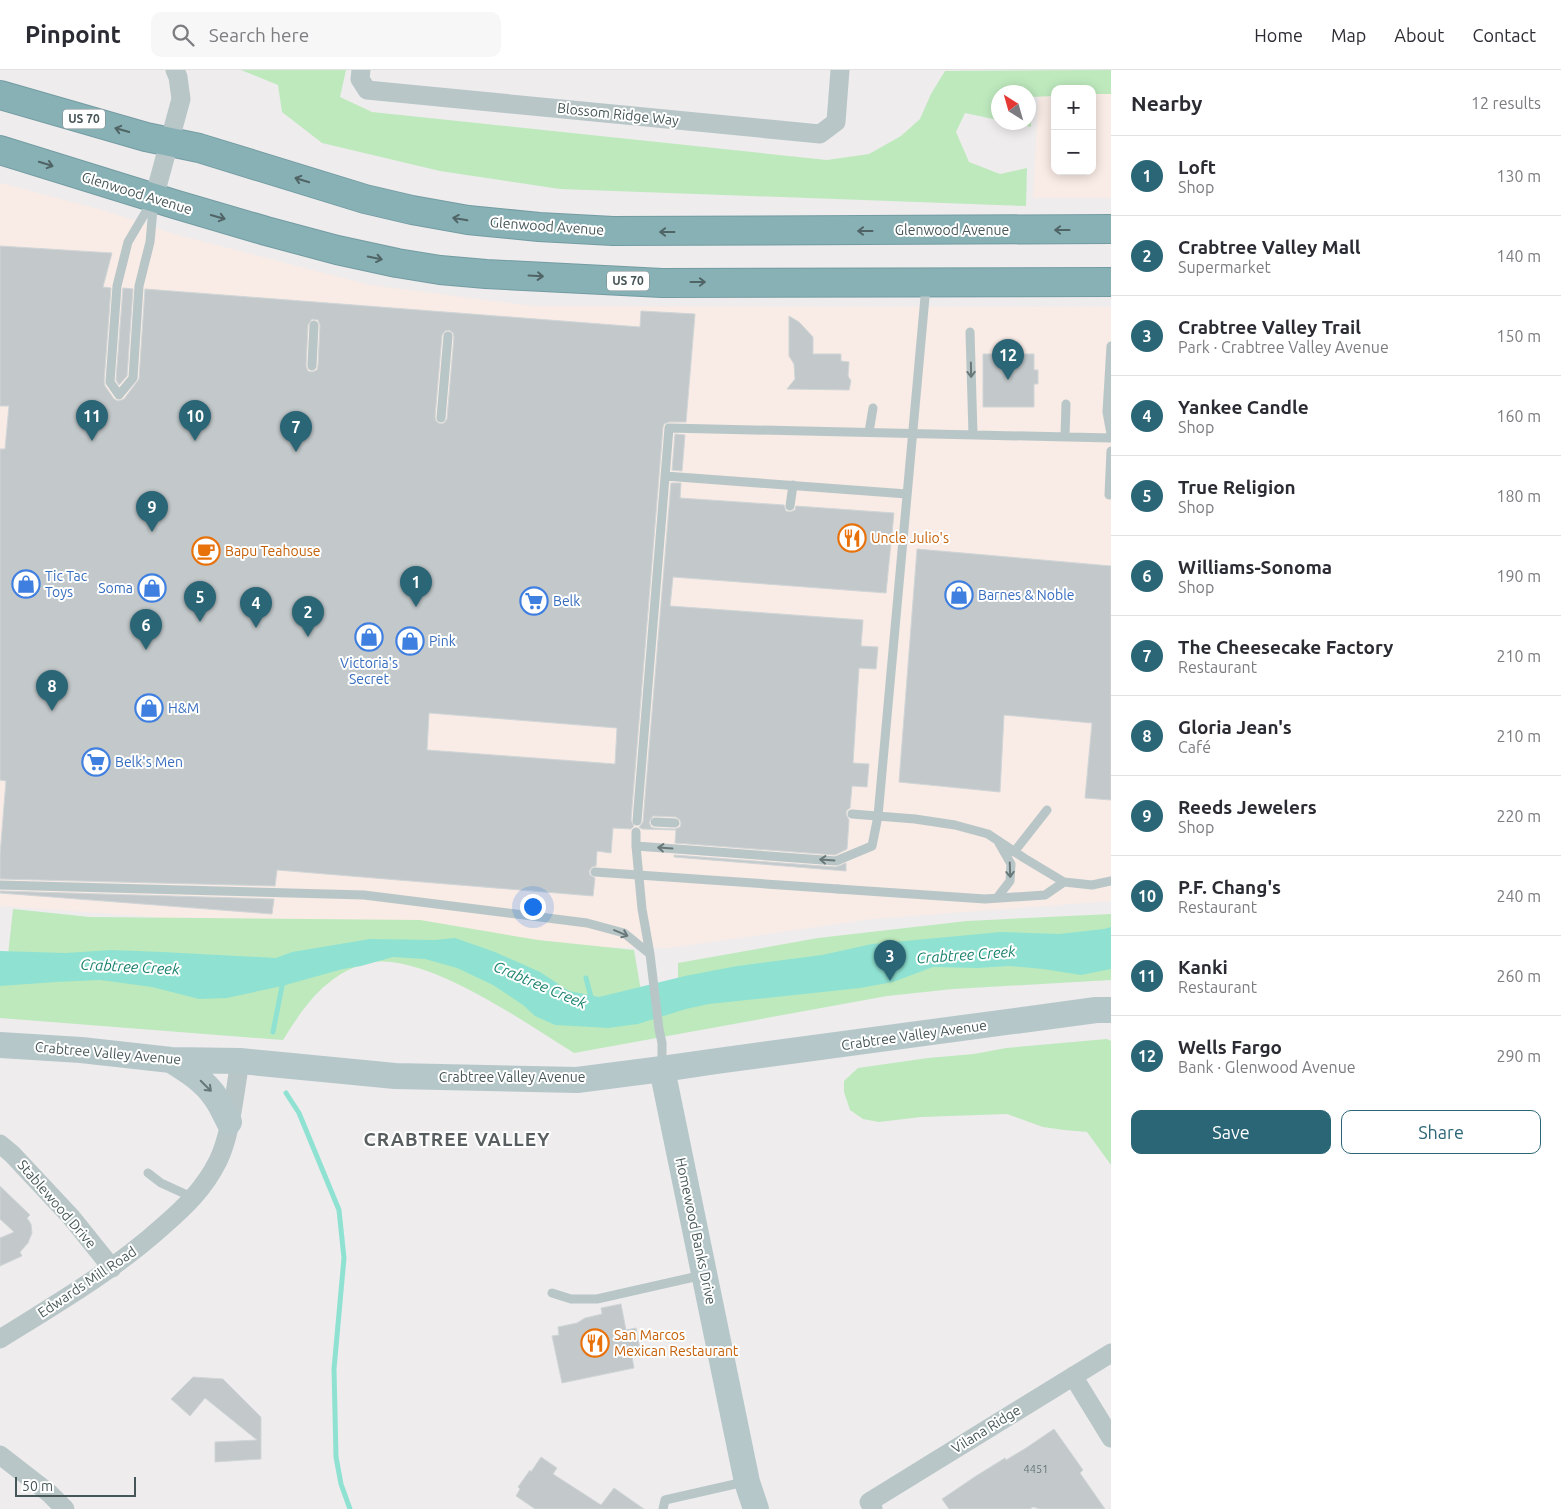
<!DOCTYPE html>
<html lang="en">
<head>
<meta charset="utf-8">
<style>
  body { margin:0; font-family:Ubuntu,sans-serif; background:#f7f7f7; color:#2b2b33 }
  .controls { position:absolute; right:15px; top:15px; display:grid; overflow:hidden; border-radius:10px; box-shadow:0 2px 12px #0003 }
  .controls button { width:45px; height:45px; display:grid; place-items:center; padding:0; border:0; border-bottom:1px solid #e1e1e2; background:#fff; color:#2b2b33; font:25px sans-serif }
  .compass { position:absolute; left:991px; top:15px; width:45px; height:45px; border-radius:50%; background:#fff; box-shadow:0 2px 12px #0003; rotate:323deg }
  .scale { position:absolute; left:15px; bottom:12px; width:121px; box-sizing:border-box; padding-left:5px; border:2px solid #465657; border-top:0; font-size:14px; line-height:18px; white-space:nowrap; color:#465657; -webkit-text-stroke:4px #fff; paint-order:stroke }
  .you { position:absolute; left:532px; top:836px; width:18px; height:18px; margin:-12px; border:4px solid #fff; border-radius:50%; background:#1a73e8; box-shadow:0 0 0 8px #1a73e833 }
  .badge { display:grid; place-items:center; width:32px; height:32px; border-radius:50%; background:#2b6677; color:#fff; font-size:16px; font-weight:700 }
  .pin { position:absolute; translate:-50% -41px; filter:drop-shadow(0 1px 2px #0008) }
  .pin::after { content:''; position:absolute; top:26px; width:18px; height:15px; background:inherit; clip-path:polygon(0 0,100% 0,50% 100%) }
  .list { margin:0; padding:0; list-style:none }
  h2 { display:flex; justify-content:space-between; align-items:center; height:65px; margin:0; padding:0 20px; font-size:21px }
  h2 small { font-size:16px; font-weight:400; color:#7c7c81 }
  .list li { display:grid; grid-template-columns:32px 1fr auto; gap:15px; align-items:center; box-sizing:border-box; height:80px; padding:0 20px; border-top:1px solid #e1e1e2 }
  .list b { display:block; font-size:19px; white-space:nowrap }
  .list p { margin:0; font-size:16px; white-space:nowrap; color:#7c7c81 }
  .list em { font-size:16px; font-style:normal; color:#7c7c81 }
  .actions { display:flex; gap:10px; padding:15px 20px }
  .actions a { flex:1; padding:11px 0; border:1px solid #2b6677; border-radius:10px; text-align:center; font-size:18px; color:#2b6677 }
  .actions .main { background:#2b6677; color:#fff }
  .icon { flex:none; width:28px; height:28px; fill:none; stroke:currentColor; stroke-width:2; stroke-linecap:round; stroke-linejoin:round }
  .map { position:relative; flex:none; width:1111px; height:1439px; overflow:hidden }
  header { display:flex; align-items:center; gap:30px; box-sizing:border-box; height:70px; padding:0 25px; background:#fff; border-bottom:1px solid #e1e1e2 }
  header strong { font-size:24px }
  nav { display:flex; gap:28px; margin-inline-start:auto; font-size:18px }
  .search { width:350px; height:45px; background:#f7f7f7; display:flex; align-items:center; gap:12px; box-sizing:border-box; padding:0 18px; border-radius:10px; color:#7c7c81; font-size:19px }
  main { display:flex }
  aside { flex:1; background:#fff }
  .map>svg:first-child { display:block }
  .commercial { fill:#f9ebe5; fill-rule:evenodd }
  .green { fill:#bee9bd }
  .water { fill:#8fe2d2 }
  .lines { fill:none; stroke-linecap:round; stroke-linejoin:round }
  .stream { stroke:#8fe2d2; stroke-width:5 }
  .building { fill:#c3c9cb; stroke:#d0d5d7; fill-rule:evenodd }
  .highway-casing { stroke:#739ca2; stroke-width:30 }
  .lane { stroke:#b8c6c7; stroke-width:9 }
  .street { stroke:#b8c6c7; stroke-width:19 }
  .secondary { stroke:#b6c7c9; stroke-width:26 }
  .highway { stroke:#88b1b6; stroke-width:28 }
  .lane-bridge { stroke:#b8c6c7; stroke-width:9 }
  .oneway { stroke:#506465 }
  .oneway2 { stroke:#687879 }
  .labels { text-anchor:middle; stroke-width:4; stroke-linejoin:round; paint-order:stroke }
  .number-label { font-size:11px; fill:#657374 }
  .shield { fill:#fff; stroke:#7e8989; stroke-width:1 }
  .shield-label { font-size:12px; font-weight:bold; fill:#465657 }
  .street-label { font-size:14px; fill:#465657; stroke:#fff }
  .food-label { font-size:14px; fill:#c56008; stroke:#fff; text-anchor:start }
  .shop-label { font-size:14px; fill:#366cbe; stroke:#fff; text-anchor:start }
  .water-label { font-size:15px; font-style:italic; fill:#19826e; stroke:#fff }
  .district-label { font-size:19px; font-weight:bold; letter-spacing:1px; fill:#595f60; stroke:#fff }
</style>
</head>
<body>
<header>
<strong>Pinpoint</strong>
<div class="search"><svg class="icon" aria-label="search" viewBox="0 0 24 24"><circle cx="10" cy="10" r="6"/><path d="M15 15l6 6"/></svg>Search here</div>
<nav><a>Home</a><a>Map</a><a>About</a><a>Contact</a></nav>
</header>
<main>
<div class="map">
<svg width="1111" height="1439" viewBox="0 0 1111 1439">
  <rect width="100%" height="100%" fill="#eeeced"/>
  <path class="commercial" d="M 1039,15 L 1111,18 L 1111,128 L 1033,128 ZM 1055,19 L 1092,19 L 1092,101 L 1055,101 Z
    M 0,113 L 106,141 L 174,164 L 370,215 L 533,236 L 1111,237 L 1111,831 L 872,849 L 669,878 L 528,876 L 264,855 L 0,836 Z"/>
  <path class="green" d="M 241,0 L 346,0 L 340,27 L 372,42 L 827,90 L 869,84 L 901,66 L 920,49 L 931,24 L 945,1 L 1111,0 L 1111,24 L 1092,24 L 1092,19 L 1055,19 L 1055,26 L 1030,27 L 1031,57 L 1012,53 L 1028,52 L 1028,22 L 998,22 L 998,50 L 965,43 L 956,62 L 969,92 L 1000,104 L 1027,98 L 1026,136 L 560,119 L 440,101 L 322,73 L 282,42 L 278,15 Z
    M 13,839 L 90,847 L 420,850 L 538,870 L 634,880 L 641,921 L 678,918 L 678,893 L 818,868 L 967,851 L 1111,844 L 1111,910 L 953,919 L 887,926 L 574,983 C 527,954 423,880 368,893 C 327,903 304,936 283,970 L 0,948 L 0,885 L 8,885 Z
    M 1107,969 L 1111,971 L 1111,1095 L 1087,1062 L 1064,1060 L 1043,1057 L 1007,1044 L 921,1047 L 879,1052 L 863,1049 L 850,1040 L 844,1022 L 844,1011 L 858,998 L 928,988 L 974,984 L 1006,978 Z"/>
  <path class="water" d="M 1111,857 L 1111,899 L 1081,905 L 1043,899 L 1009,896 L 977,898 L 933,897 L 893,912 L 860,918 L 709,934 L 686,939 L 638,954 L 608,958 L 555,955 L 535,946 L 523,935 L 493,915 L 457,898 L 425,889 L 393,887 L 361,896 L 343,899 L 282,916 L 227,928 L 199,929 L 152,917 L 100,910 L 56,912 L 0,916 L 0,881 L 65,883 L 111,880 L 163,882 L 276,888 L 292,882 L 370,869 L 435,870 L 455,868 L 495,882 L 540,902 L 569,921 L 599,927 L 685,906 L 737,896 L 822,885 L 872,874 L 1001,862 L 1059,864 L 1104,859 Z"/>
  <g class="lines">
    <path class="stream" d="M 586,908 L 592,931
      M 273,962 L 283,911
      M 286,1023 L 299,1043 L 339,1140 L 344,1188 L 334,1299 L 336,1387 L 341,1414 L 350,1439"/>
  </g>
  <path class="building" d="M 0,176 L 112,183 L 103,217 L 111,218 L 104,312 L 105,316 L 114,329 L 118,331 L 124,329 L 139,309 L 145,219 L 640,257 L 641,241 L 695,244 L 686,352 L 669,352 L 664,354 L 663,357 L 631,750 L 634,756 L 631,759 L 613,758 L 611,783 L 597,781 L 596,796 L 592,797 L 589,801 L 590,805 L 595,808 L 593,826 L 277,800 L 275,816 L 0,809 L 0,785 L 6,711 L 0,710 L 0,379 L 5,379 L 9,336 L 0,336 ZM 312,249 L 318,250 L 320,255 L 318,296 L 317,300 L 312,302 L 308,301 L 306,296 L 308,255 ZM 449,260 L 453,263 L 454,267 L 447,349 L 444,353 L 440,354 L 436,351 L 435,347 L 442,265 L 445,261 ZM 429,643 L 617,658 L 615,694 L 427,680 Z
    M 123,218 L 133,219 L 127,306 L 119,315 L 116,310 Z
    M 789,246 L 799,252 L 813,267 L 813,284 L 841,284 L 841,291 L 849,292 L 848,306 L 851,311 L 849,320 L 787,319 L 795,309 L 794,294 L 789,286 Z
    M 983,284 L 1034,284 L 1034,300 L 1038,300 L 1038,314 L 1034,314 L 1034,337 L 983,337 Z
    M 675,364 L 685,365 L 682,401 L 672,400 Z
    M 671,413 L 681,413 L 680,428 L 784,435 L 786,441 L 790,442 L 795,440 L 796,436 L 894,443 L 886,523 L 673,507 L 670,536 L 863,550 L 861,576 L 878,577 L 876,599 L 859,598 L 853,693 L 869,694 L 867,717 L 852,716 L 850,738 L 847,740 L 846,744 L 849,750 L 847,779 L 835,785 L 675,773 L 676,760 L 642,759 L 639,757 L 643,752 ZM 653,746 L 676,747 L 680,750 L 681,754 L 680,757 L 675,759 L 654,758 L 651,757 L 649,752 Z
    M 917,479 L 1111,496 L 1111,730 L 1085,728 L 1092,653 L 1004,645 L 1000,722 L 899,712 Z
    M 674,785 L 836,797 L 846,793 L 846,801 L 674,787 Z
    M 0,821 L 274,829 L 272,844 L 0,823 Z
    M 0,1116 L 30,1145 L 27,1148 L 31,1154 L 32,1163 L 28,1173 L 20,1182 L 22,1186 L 0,1196 L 0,1168 L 14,1162 L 0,1149 Z
    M 621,1234 L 626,1260 L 636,1258 L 640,1279 L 631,1281 L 634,1298 L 562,1313 L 552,1266 L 559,1265 L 558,1257 L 577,1253 L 585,1248 L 602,1244 L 601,1238 Z
    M 193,1307 L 223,1309 L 261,1347 L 261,1389 L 215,1392 L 215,1372 L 257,1370 L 205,1328 L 190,1346 L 171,1329 Z
    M 1054,1359 L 1083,1400 L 1080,1403 L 1105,1439 L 1040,1439 L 1033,1437 L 1030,1439 L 949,1439 L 942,1429 L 976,1406 L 1005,1388 L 1006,1390 L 1026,1378 Z
    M 541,1387 L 557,1398 L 553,1404 L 601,1435 L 614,1418 L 644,1439 L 535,1439 L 516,1426 L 520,1419 L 518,1417 L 530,1400 L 531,1402 Z"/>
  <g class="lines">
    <g class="highway-casing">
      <path id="highway" d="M 0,25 L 146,67 L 199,78 L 365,129 L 412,140 L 468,150 L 539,157 L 613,161 L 1111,159
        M 0,80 L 174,134 L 266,161 L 337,180 L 397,193 L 440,200 L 486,204 L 662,213 L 1111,212"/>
    </g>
    <path class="lane" d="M 154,128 L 150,172 L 139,216 L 133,308 L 119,325 L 110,312 L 117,216 L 128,172 Z
      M 970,262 L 973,364
      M 1111,276 L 1107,342 L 1111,364
      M 312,296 L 314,255
      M 441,348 L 448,266
      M 869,362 L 873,338
      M 1065,366 L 1066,334
      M 665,406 L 907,424
      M 1109,425 L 1111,381
      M 790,436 L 793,415
      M 852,744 L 915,749 L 955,755 L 988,764 L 1024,788 L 1064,812 L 1092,815 L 1111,811
      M 637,751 L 669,358 L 1111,368
      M 655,752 L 675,753
      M 636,762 L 636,776 L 642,839 L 650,884 L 659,959 L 662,973 L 662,997
      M 636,776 L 836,791 L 872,776 L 878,746 L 926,216
      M 1014,782 L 1047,740
      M 0,815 L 364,825 L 587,853 L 624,863 L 650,884
      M 838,819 L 985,829 L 1045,825 L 1064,812
      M 997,828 L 1010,811 L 1011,794 L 999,773
      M 148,1103 L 161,1113 L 194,1128
      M 552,1223 L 571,1229 L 597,1229 L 703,1205
      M 663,1439 L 665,1430 L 744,1412"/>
    <path class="street" d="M 361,0 L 360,9 L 367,20 L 820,64 L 836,52 L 840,0
      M 154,128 L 181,29 L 178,7 L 175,0
      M 0,1074 L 12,1084 L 71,1147 L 112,1198
      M 0,1269 C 56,1234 113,1201 162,1157 C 185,1137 204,1119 218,1091 C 231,1065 235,1020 240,991
      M 1073,1306 L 1111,1368
      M 0,1385 L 49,1423 L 65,1439
      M 873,1439 L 869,1432 L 1111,1283"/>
    <path class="secondary" d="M 0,975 L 81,980 L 171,990 L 240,991 L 395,1006 L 577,1010 L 662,999 L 717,991 L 1096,940 L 1111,940
      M 171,990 C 187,1000 205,1011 216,1028 C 221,1035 225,1044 229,1052
      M 662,999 L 747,1412 L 756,1439"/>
    <use href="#highway" class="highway"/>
    <path class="lane-bridge" d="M 595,802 L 838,819"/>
  </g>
  <defs><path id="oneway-shaft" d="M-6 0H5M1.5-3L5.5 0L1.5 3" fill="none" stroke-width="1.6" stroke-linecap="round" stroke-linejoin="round" transform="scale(1.25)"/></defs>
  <g class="oneway">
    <use href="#oneway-shaft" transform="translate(122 60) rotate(-164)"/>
    <use href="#oneway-shaft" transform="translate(46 94) rotate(17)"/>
    <use href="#oneway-shaft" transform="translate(302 110) rotate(-163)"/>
    <use href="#oneway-shaft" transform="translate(218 147) rotate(16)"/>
    <use href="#oneway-shaft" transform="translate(460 149) rotate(-170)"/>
    <use href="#oneway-shaft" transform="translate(1062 160) rotate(180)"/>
    <use href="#oneway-shaft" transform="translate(865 161) rotate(180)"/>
    <use href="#oneway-shaft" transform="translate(667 162) rotate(-180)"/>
    <use href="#oneway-shaft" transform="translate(375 188) rotate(12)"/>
    <use href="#oneway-shaft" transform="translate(536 206) rotate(3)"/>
    <use href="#oneway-shaft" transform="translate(698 212)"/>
  </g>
  <g class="oneway2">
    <use href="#oneway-shaft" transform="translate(971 300) rotate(89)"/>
    <use href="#oneway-shaft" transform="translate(665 778) rotate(-176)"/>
    <use href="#oneway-shaft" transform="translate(827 790) rotate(-176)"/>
    <use href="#oneway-shaft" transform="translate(1010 800) rotate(88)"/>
    <use href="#oneway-shaft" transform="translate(621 863) rotate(23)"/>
    <use href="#oneway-shaft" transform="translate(206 1016) rotate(45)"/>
  </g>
  <defs>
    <g id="restaurant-ring" transform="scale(1.4375)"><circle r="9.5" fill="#fff" stroke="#e8710a" stroke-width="1.5"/><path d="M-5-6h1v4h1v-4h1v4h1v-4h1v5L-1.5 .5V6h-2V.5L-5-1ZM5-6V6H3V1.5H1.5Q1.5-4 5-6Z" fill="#e8710a"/></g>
    <g id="cafe-ring" transform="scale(1.4375)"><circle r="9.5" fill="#fff" stroke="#e8710a" stroke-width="1.5"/><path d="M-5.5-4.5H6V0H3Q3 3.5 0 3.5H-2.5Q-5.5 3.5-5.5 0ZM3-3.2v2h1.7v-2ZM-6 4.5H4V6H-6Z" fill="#e8710a"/></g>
    <g id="shop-ring" transform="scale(1.4375)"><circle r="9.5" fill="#fff" stroke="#3f7fe0" stroke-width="1.5"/><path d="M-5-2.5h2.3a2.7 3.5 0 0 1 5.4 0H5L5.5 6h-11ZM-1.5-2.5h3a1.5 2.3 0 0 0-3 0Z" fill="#3f7fe0"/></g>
    <g id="supermarket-ring" transform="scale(1.4375)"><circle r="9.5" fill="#fff" stroke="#3f7fe0" stroke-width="1.5"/><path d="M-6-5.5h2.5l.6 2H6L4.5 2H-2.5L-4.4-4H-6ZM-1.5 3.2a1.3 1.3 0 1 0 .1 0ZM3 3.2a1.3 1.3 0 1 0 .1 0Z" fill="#3f7fe0"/></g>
  </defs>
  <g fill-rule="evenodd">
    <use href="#restaurant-ring" x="852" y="468"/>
    <use href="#cafe-ring" x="206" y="481"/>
    <use href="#shop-ring" x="26" y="514"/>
    <use href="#shop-ring" x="152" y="518"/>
    <use href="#shop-ring" x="959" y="525"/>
    <use href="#supermarket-ring" x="534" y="531"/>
    <use href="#shop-ring" x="369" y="567"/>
    <use href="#shop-ring" x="410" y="571"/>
    <use href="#shop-ring" x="149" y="638"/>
    <use href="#supermarket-ring" x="96" y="692"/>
    <use href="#restaurant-ring" x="595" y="1273"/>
  </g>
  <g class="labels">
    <g class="number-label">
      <text x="1036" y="1403">4451</text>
    </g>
    <g class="shield">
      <rect x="63" y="39.5" width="42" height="19" rx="4"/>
      <rect x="607" y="201.5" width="42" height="19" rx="4"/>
    </g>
    <g class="shield-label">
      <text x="84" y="53">US 70</text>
      <text x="628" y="215">US 70</text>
    </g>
    <g class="street-label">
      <text transform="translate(618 44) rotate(6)" y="5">Blossom Ridge Way</text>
      <text transform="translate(137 123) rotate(17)" y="5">Glenwood Avenue</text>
      <text transform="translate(547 156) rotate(4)" y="5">Glenwood Avenue</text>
      <text x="952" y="165">Glenwood Avenue</text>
      <text transform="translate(914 965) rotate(-8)" y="5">Crabtree Valley Avenue</text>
      <text transform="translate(108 983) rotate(5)" y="5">Crabtree Valley Avenue</text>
      <text x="512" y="1012">Crabtree Valley Avenue</text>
      <text transform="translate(57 1134) rotate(49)" y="5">Stablewood Drive</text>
      <text transform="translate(696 1161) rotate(78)" y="5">Homewood Banks Drive</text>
      <text transform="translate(87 1212) rotate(-34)" y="5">Edwards Mill Road</text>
      <text transform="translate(986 1359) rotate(-32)" y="5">Vilana Ridge</text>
    </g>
    <g class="food-label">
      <text x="871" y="473">Uncle Julio's</text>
      <text x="225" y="486">Bapu Teahouse</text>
      <text x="614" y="1270">San Marcos<tspan x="614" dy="16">Mexican Restaurant</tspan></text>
    </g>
    <g class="shop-label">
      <text x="45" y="511">Tic Tac<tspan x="45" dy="16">Toys</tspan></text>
      <text x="133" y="523" text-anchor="end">Soma</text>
      <text x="978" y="530">Barnes &amp; Noble</text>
      <text x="553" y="536">Belk</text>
      <text x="429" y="576">Pink</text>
      <text x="369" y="598" text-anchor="middle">Victoria's<tspan x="369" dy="16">Secret</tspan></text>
      <text x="168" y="643">H&amp;M</text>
      <text x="115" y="697">Belk's Men</text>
    </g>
    <g class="water-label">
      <text transform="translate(966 885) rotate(-4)" y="5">Crabtree Creek</text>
      <text transform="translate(130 897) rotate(3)" y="5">Crabtree Creek</text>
      <text transform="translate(540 915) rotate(23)" y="5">Crabtree Creek</text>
    </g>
    <g class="district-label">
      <text x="457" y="1076">CRABTREE VALLEY</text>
    </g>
  </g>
</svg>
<div class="controls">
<button>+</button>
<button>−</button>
</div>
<svg class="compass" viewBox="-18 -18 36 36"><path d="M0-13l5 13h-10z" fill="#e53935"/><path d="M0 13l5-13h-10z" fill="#7c7c81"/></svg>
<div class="scale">50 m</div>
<div class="you"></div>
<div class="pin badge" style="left:416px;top:537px">1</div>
<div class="pin badge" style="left:308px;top:567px">2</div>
<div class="pin badge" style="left:890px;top:911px">3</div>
<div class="pin badge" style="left:256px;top:558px">4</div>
<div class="pin badge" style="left:200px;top:552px">5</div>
<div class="pin badge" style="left:146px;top:580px">6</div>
<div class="pin badge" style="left:296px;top:382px">7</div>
<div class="pin badge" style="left:52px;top:641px">8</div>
<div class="pin badge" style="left:152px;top:462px">9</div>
<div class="pin badge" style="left:195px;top:371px">10</div>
<div class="pin badge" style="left:92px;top:371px">11</div>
<div class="pin badge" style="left:1008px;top:310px">12</div>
</div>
<aside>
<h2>Nearby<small>12 results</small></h2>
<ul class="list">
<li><span class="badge">1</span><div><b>Loft</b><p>Shop</p></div><em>130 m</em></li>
<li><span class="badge">2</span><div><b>Crabtree Valley Mall</b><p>Supermarket</p></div><em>140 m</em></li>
<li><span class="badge">3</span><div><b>Crabtree Valley Trail</b><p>Park · Crabtree Valley Avenue</p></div><em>150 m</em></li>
<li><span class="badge">4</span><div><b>Yankee Candle</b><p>Shop</p></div><em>160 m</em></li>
<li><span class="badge">5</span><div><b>True Religion</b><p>Shop</p></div><em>180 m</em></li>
<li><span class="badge">6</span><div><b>Williams-Sonoma</b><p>Shop</p></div><em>190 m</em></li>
<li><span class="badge">7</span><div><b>The Cheesecake Factory</b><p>Restaurant</p></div><em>210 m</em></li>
<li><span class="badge">8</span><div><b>Gloria Jean's</b><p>Café</p></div><em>210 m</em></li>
<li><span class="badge">9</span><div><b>Reeds Jewelers</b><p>Shop</p></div><em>220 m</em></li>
<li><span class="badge">10</span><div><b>P.F. Chang's</b><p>Restaurant</p></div><em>240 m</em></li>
<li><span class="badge">11</span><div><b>Kanki</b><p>Restaurant</p></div><em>260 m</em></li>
<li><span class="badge">12</span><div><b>Wells Fargo</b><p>Bank · Glenwood Avenue</p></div><em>290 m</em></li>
</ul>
<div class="actions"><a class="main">Save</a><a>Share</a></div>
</aside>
</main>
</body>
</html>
